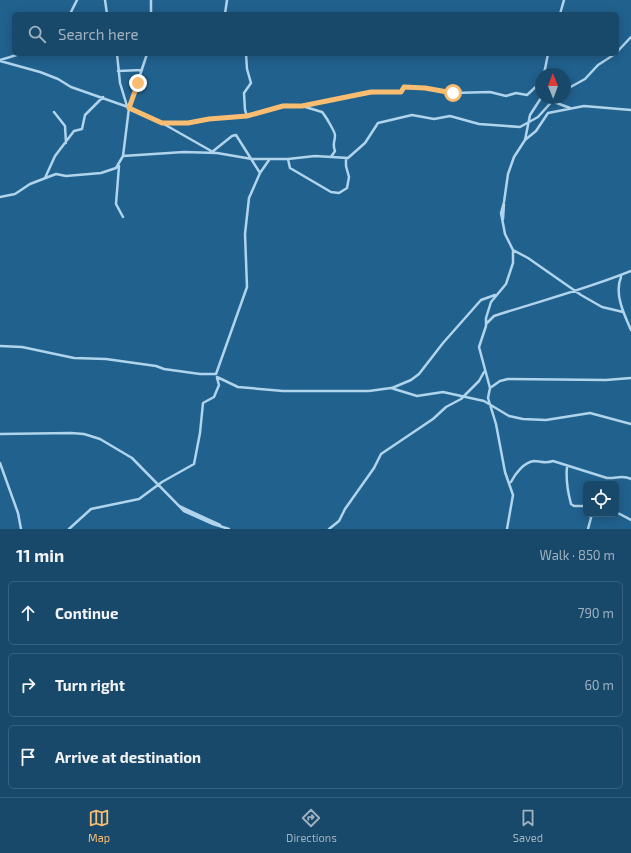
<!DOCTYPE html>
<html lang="en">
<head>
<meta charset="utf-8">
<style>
  body { margin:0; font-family:"Exo 2",sans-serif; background:#225070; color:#f1f3f6 }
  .controls { position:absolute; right:12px; bottom:12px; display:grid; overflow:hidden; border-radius:6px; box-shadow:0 2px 10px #0003 }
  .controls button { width:36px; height:36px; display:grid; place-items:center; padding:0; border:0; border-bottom:1px solid #37617e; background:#19496a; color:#f1f3f6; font:20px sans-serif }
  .compass { position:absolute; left:535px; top:68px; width:36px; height:36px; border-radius:50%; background:#19496a; box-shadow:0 2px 10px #0003; rotate:359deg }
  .stop { position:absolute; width:12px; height:12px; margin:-9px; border:3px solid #f9bd71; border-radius:50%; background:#fff }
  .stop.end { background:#f9bd71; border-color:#fff; box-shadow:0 1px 4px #0008 }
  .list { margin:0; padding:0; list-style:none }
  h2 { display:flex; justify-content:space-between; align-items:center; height:52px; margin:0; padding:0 16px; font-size:17px }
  h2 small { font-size:13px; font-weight:400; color:#9fb2c1 }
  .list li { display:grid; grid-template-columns:26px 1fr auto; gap:12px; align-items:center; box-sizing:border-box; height:64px; margin:0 8px 8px; padding:0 8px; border:1px solid #37617e; border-radius:6px }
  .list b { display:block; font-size:15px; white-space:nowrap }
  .list em { font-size:13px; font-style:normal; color:#9fb2c1 }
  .icon { flex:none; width:22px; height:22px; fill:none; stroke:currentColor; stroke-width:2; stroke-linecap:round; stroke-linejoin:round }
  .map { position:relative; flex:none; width:631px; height:529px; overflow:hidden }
  .search { position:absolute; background:#19496a; box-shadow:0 2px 10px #0003; left:12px; right:12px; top:12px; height:44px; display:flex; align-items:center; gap:10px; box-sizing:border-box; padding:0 14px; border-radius:6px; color:#9fb2c1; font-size:15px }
  .sheet { height:268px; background:#19496a }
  nav { display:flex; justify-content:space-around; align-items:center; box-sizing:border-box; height:56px; border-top:1px solid #37617e; background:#19496a; font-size:11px; color:#9fb2c1 }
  nav a { display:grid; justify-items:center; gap:2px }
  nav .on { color:#f9bd71 }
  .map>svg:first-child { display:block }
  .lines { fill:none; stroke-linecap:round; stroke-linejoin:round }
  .minor { stroke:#b0d4ec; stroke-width:2.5 }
  .route { stroke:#f9bd71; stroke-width:5 }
</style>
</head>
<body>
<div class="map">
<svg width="631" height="529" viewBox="0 0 631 529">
  <rect width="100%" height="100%" fill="#21618e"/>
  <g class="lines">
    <path class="minor" d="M 105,0 L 107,14
      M 70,14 L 77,0
      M 151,14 L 151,0
      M 225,14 L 227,0
      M 560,14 L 564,0
      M 617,52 L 631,37
      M 117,54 L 120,83 L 127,106
      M 246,54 L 247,69 L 251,83 L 244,93 L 245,110 L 247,116
      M 0,60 L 20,54
      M 0,61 L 40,72 L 58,79 L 71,87 L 128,107 L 162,123 L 213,152
      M 118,71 L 142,70
      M 544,74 L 548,54
      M 565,90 L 585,79 L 598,65 L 615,54
      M 549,98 L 554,102 L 570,108
      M 302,106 L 371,93 L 401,92 L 404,87 L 425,88 L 453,93 L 490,92 L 506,96 L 516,93 L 527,95 L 541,82
      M 54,112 L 65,126 L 66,143
      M 163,123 L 188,123 L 209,119 L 247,116 L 286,105 L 302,106 L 322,112 C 325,115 335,132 335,135 C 335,142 332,144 335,151 L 331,157
      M 525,140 L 536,131 L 548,113 L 584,106 L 631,110
      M 212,152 L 232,136 L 236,135 L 260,173
      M 123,156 L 184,152 L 217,153 L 252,159 L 288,159 L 315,156 L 348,158 L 365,143 L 378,123 L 412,115 L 434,119 L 450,116 L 479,124 L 520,127 L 538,117 L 555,98
      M 288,159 L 290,168 L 331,192 L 339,193 L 347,188 L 349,177 L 346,166 L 346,158
      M 119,166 L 116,204 L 123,217
      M 45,178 L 55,156 L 74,131 L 82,129 L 85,115 L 103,97
      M 0,197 L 15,194 L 30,184 L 56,174 L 66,176 L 101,173 L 116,168 L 123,156 L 129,108 L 147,54
      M 503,219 L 504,204
      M 513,250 L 528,258 L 581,295 L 602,307 L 623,312
      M 621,277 C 614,294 624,314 631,330
      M 487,323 L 494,316 C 540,301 587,289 631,271
      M 0,346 L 22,347 L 74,358 L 106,359 L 156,366 L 164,369 L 200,374 L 216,374 L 247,287 L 245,234 L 249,198 L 260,173 L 269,160
      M 217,377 L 238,387 L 283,391 L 369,391 L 391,388 L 417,396 L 443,392 L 484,401 L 509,416 L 523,419 L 546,420 L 590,413 L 631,424
      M 392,388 L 411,380 L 419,374 L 443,343 L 481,300 L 495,295
      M 490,388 L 500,381 L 508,379 L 606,380 L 631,378
      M 0,434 L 71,433 L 84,434 L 100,439 L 132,458 L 184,511 L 213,524 L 229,529
      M 0,463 L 18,513 L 21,529
      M 567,467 C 566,477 568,493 571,504 L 574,506 L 586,506
      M 511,482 C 515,474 524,462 534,461 C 541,461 545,464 553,461 L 607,478 C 616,479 622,474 631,479
      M 179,506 L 220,525
      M 616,512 L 631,520
      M 69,529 L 91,509 L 139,499 L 162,482 L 194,464 L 200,433 L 203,403 L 214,397 L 219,385 L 217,378
      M 329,529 L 339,521 L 345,509 L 374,468 L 381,454 L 433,419 L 446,407 L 461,399 L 479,381 L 484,372
      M 507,529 L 513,495 L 505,472 L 496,424 L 488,398 L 490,388 L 479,347 L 486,326 L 486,318 L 491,302 L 506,284 L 513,263 L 513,250 L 505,234 L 501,213 L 504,202 L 508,174 L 514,157 L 525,140 L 530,115 L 541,98
      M 588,529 L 592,514"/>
  </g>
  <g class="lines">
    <path class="route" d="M 138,83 L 129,108 L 162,123 L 188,123 L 209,119 L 247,116 L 283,106 L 302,106 L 371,92 L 401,92 L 404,87 L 425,88 L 453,93"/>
  </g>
</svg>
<div class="controls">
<button><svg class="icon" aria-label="locate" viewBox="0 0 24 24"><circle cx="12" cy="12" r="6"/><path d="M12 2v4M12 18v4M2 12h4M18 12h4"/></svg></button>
</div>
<svg class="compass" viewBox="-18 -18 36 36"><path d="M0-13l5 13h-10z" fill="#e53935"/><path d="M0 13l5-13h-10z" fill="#9fb2c1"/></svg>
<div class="stop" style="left:453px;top:93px"></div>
<div class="stop end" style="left:138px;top:83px"></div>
<div class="search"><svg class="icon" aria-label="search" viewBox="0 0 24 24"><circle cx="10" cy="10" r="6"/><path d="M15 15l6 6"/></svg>Search here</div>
</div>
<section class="sheet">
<h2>11 min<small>Walk · 850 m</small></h2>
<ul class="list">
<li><svg class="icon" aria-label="ahead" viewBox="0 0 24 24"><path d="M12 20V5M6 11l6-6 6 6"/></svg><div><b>Continue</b></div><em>790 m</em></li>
<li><svg class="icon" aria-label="right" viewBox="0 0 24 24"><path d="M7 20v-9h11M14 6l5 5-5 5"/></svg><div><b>Turn right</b></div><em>60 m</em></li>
<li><svg class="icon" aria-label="arrive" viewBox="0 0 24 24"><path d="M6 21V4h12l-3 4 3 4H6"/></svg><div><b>Arrive at destination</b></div></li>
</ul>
</section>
<nav>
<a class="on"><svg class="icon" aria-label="map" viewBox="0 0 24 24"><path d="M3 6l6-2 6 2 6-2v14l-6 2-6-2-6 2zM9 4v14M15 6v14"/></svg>Map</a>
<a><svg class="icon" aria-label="directions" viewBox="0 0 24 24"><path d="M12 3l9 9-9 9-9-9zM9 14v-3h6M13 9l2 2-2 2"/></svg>Directions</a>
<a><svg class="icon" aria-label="saved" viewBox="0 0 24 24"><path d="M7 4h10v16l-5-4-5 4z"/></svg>Saved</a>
</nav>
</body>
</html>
